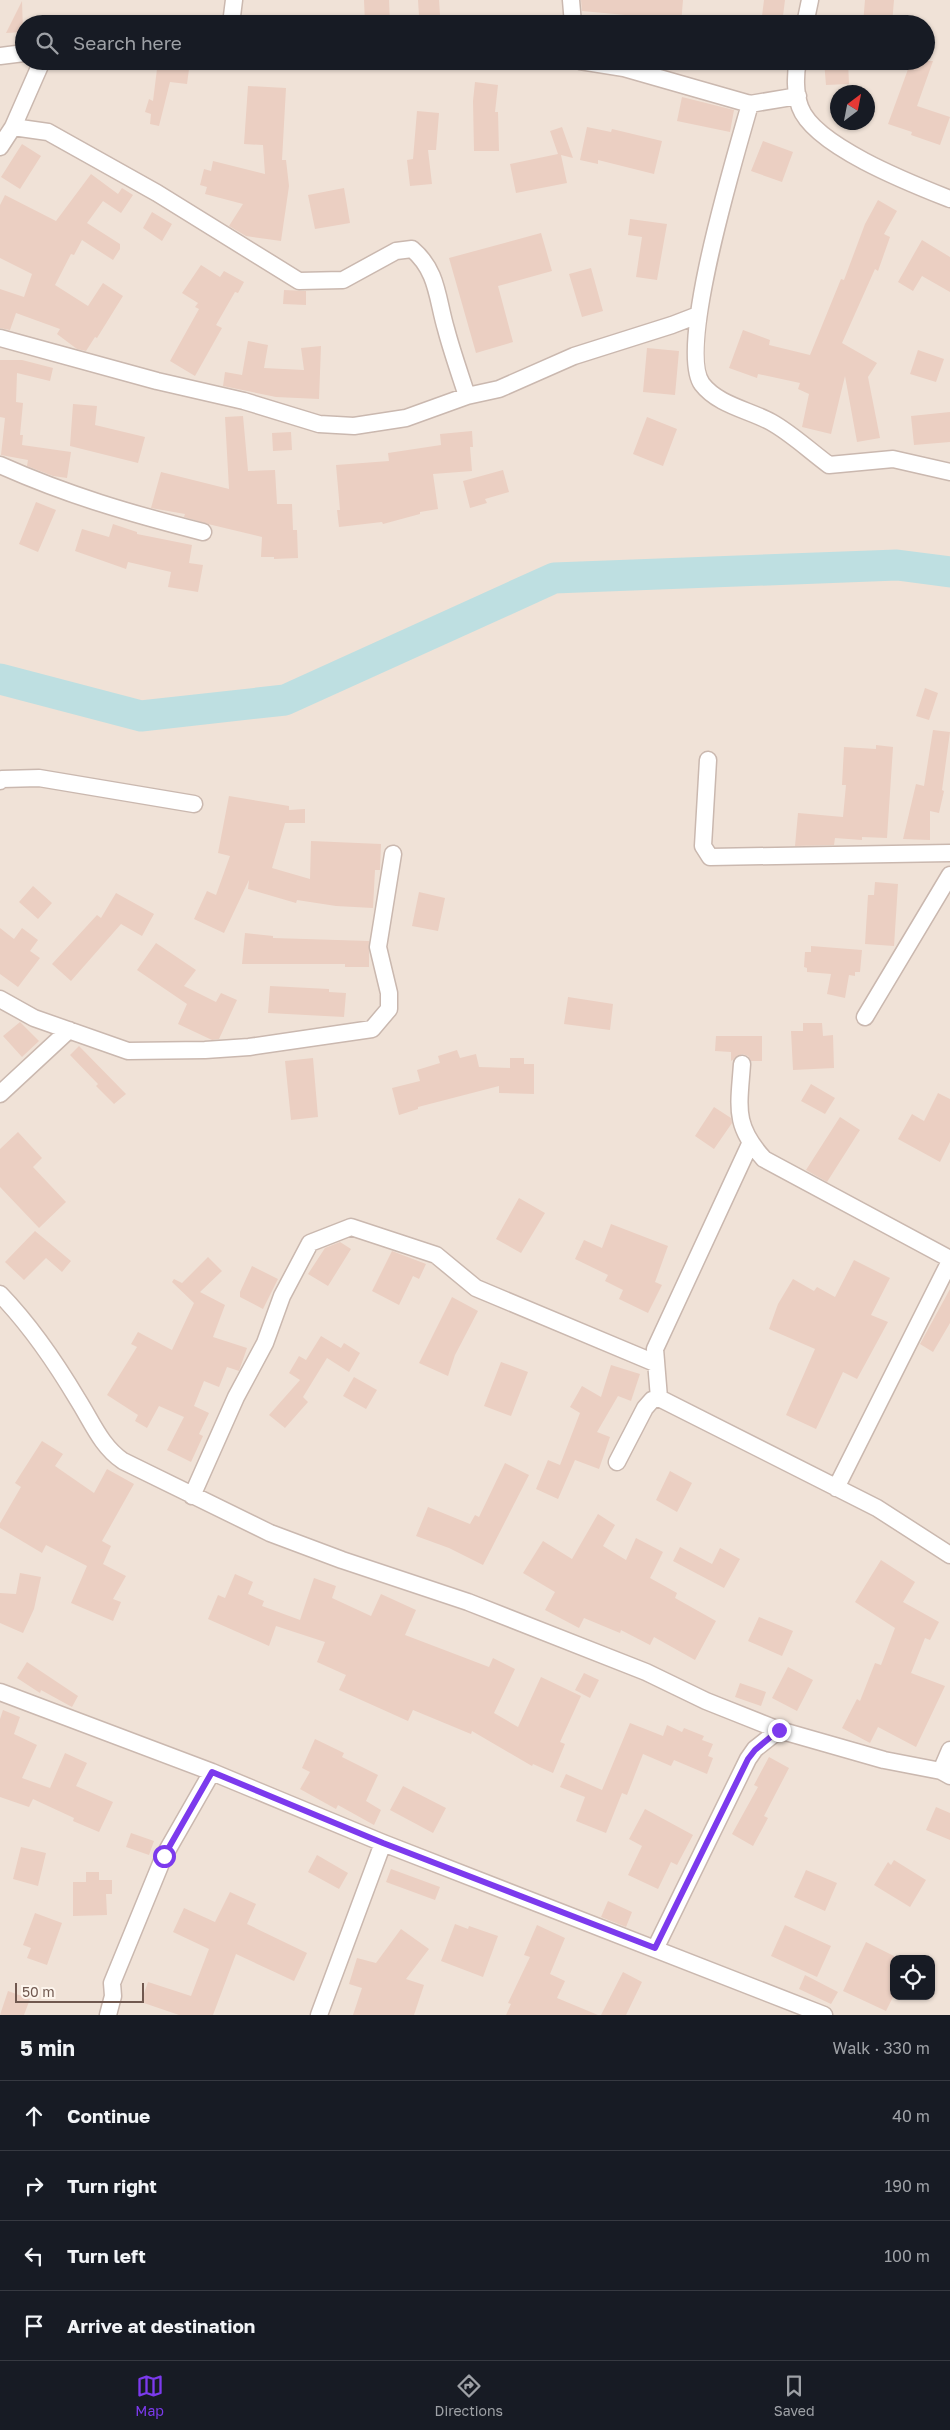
<!DOCTYPE html>
<html lang="en">
<head>
<meta charset="utf-8">
<style>
  body { margin:0; font-family:"Golos Text",sans-serif; background:#20242c; color:#f1f3f6 }
  .controls { position:absolute; right:15px; bottom:15px; display:grid; overflow:hidden; border-radius:10px; box-shadow:0 1px 4px #0004 }
  .controls button { width:45px; height:45px; display:grid; place-items:center; padding:0; border:0; border-bottom:1px solid #363941; background:#171b24; color:#f1f3f6; font:25px sans-serif }
  .compass { position:absolute; left:830px; top:85px; width:45px; height:45px; border-radius:50%; background:#171b24; box-shadow:0 1px 4px #0004; rotate:32deg }
  .scale { position:absolute; left:15px; bottom:12px; width:129px; box-sizing:border-box; padding-left:5px; border:2px solid #70584f; border-top:0; font-size:14px; line-height:18px; white-space:nowrap; color:#70584f; -webkit-text-stroke:4px #fdf5ed; paint-order:stroke }
  .stop { position:absolute; width:15px; height:15px; margin:-11px; border:4px solid #7c3aed; border-radius:50%; background:#fff }
  .stop.end { background:#7c3aed; border-color:#fff; box-shadow:0 1px 5px #0008 }
  .list { margin:0; padding:0; list-style:none }
  h2 { display:flex; justify-content:space-between; align-items:center; height:65px; margin:0; padding:0 20px; font-size:21px }
  h2 small { font-size:16px; font-weight:400; color:#9ea1a6 }
  .list li { display:grid; grid-template-columns:32px 1fr auto; gap:15px; align-items:center; box-sizing:border-box; height:70px; padding:0 20px; border-top:1px solid #363941 }
  .list b { display:block; font-size:19px; white-space:nowrap }
  .list em { font-size:16px; font-style:normal; color:#9ea1a6 }
  .icon { flex:none; width:28px; height:28px; fill:none; stroke:currentColor; stroke-width:2; stroke-linecap:round; stroke-linejoin:round }
  .map { position:relative; flex:none; width:950px; height:2015px; overflow:hidden }
  .search { position:absolute; background:#171b24; box-shadow:0 1px 4px #0004; left:15px; right:15px; top:15px; height:55px; display:flex; align-items:center; gap:12px; box-sizing:border-box; padding:0 18px; border-radius:28px; color:#9ea1a6; font-size:19px }
  .sheet { height:345px; background:#171b24 }
  nav { display:flex; justify-content:space-around; align-items:center; box-sizing:border-box; height:70px; border-top:1px solid #363941; background:#171b24; font-size:14px; color:#9ea1a6 }
  nav a { display:grid; justify-items:center; gap:2px }
  nav .on { color:#7c3aed }
  .map>svg:first-child { display:block }
  .residential { fill:#f0e2d7; fill-rule:evenodd }
  .lines { fill:none; stroke-linecap:round; stroke-linejoin:round }
  .river { stroke:#bedfe1; stroke-width:31 }
  .building { fill:#ebcfc2 }
  .minor-casing { stroke:#cab8af; stroke-width:19 }
  .minor { stroke:#fff; stroke-width:16 }
  .route { stroke:#7c3aed; stroke-width:6 }
</style>
</head>
<body>
<div class="map">
<svg width="950" height="2015" viewBox="0 0 950 2015">
  <rect width="100%" height="100%" fill="#f9f1e7"/>
  <path class="residential" d="M 0,0 L 950,0 L 950,2015 L 0,2015 ZM 24,24 L 926,24 L 926,61 L 24,61 ZM 838,92 L 868,92 L 868,122 L 838,122 ZM 894,1959 L 931,1959 L 931,1996 L 894,1996 Z"/>
  <g class="lines">
    <path class="river" d="M 0,679 L 141,716 L 285,700 L 554,578 L 897,565 L 950,572"/>
  </g>
  <path class="building" d="M 364,0 L 389,0 L 390,24 L 365,24 Z
    M 418,0 L 439,0 L 440,15 L 419,16 Z
    M 581,0 L 683,0 L 681,24 L 647,24 L 647,17 L 582,11 Z
    M 764,0 L 785,0 L 782,24 L 761,24 Z
    M 865,0 L 894,0 L 892,24 L 863,24 Z
    M 22,1 L 23,32 L 6,33 Z
    M 158,61 L 190,62 L 187,84 L 170,82 L 159,126 L 150,124 L 151,114 L 145,112 L 149,99 L 153,101 Z
    M 824,61 L 848,61 L 849,84 L 826,85 Z
    M 911,61 L 933,61 L 917,106 L 950,117 L 940,145 L 911,135 L 912,132 L 888,124 Z
    M 475,82 L 498,85 L 495,112 L 498,112 L 499,151 L 474,151 L 473,101 Z
    M 248,86 L 286,88 L 282,160 L 286,160 L 289,186 L 281,241 L 246,236 L 229,226 L 243,204 L 205,194 L 207,187 L 200,185 L 204,169 L 211,171 L 213,161 L 265,174 L 263,145 L 244,144 Z
    M 682,97 L 734,110 L 730,132 L 677,121 Z
    M 417,111 L 439,113 L 436,150 L 428,150 L 432,184 L 410,186 L 407,160 L 413,159 Z
    M 562,127 L 573,158 L 561,155 L 567,183 L 516,193 L 510,164 L 558,154 L 550,131 Z
    M 587,127 L 611,132 L 612,129 L 662,141 L 654,174 L 598,160 L 598,164 L 580,160 Z
    M 763,141 L 793,152 L 782,182 L 751,171 Z
    M 22,144 L 41,156 L 20,189 L 1,177 Z
    M 91,174 L 118,194 L 122,188 L 133,195 L 121,213 L 103,201 L 87,223 L 120,244 L 120,249 L 113,260 L 82,240 L 74,255 L 71,254 L 55,285 L 88,306 L 103,283 L 123,296 L 97,338 L 95,337 L 86,351 L 77,349 L 57,334 L 60,329 L 16,313 L 10,330 L 0,328 L 0,289 L 24,297 L 32,274 L 0,258 L 0,205 L 5,195 L 56,221 Z
    M 344,188 L 350,223 L 315,229 L 308,195 Z
    M 878,200 L 897,211 L 884,234 L 890,237 L 878,271 L 875,269 L 842,343 L 877,363 L 868,377 L 880,438 L 857,442 L 845,376 L 831,434 L 802,427 L 809,394 L 798,389 L 800,383 L 758,374 L 757,378 L 729,368 L 743,330 L 770,340 L 769,345 L 810,355 L 841,279 L 844,280 L 865,224 Z
    M 152,212 L 172,224 L 162,241 L 143,228 Z
    M 630,219 L 667,224 L 657,280 L 636,277 L 642,237 L 628,235 Z
    M 541,233 L 552,271 L 498,286 L 513,342 L 476,353 L 449,258 Z
    M 922,240 L 950,257 L 950,292 L 922,276 L 913,291 L 898,282 Z
    M 201,265 L 220,277 L 224,271 L 244,282 L 238,293 L 235,292 L 216,325 L 222,328 L 195,376 L 170,361 L 199,309 L 195,307 L 198,303 L 182,293 Z
    M 591,268 L 603,311 L 582,317 L 569,274 Z
    M 284,290 L 306,291 L 306,305 L 283,304 Z
    M 248,341 L 268,345 L 264,368 L 304,370 L 301,348 L 321,346 L 319,399 L 276,397 L 223,386 L 225,372 L 242,375 Z
    M 647,348 L 679,351 L 675,395 L 643,392 Z
    M 918,350 L 944,359 L 936,382 L 910,374 Z
    M 0,360 L 22,360 L 53,368 L 50,381 L 17,373 L 16,402 L 23,403 L 20,435 L 23,435 L 22,445 L 71,452 L 67,478 L 53,476 L 27,466 L 28,460 L 1,455 L 5,418 L 0,417 Z
    M 73,404 L 97,406 L 95,425 L 145,437 L 138,463 L 70,446 Z
    M 950,412 L 950,442 L 914,445 L 911,416 Z
    M 243,416 L 248,471 L 275,470 L 277,504 L 292,504 L 293,530 L 297,530 L 298,558 L 274,559 L 274,557 L 261,557 L 262,537 L 208,524 L 184,517 L 185,514 L 151,508 L 161,472 L 229,489 L 225,417 Z
    M 647,417 L 677,429 L 663,466 L 633,454 Z
    M 472,431 L 473,447 L 470,447 L 472,471 L 433,474 L 438,509 L 420,512 L 420,514 L 383,524 L 382,522 L 339,527 L 337,510 L 340,510 L 336,465 L 389,461 L 388,453 L 441,445 L 440,434 Z
    M 291,432 L 292,450 L 273,451 L 272,433 Z
    M 503,470 L 509,492 L 485,499 L 487,503 L 470,508 L 463,481 Z
    M 36,502 L 56,510 L 38,552 L 19,544 Z
    M 113,524 L 137,532 L 137,534 L 192,545 L 189,563 L 203,565 L 198,592 L 168,587 L 171,572 L 128,562 L 126,569 L 75,551 L 82,529 L 109,537 Z
    M 925,688 L 938,693 L 929,720 L 916,716 Z
    M 933,730 L 950,732 L 942,790 L 944,791 L 939,813 L 930,811 L 930,840 L 903,839 L 916,784 L 924,786 Z
    M 876,745 L 893,747 L 887,838 L 862,837 L 862,840 L 835,838 L 834,845 L 795,846 L 798,813 L 843,817 L 846,785 L 842,785 L 844,747 L 876,749 Z
    M 229,796 L 289,806 L 289,810 L 305,809 L 305,823 L 285,823 L 272,868 L 310,879 L 311,841 L 381,844 L 380,870 L 375,870 L 373,908 L 336,906 L 297,900 L 296,903 L 248,889 L 249,880 L 224,933 L 194,919 L 207,891 L 216,895 L 230,856 L 218,853 Z
    M 875,882 L 898,884 L 894,946 L 865,944 L 868,895 L 874,895 Z
    M 33,886 L 52,903 L 38,919 L 19,902 Z
    M 419,892 L 445,898 L 438,931 L 412,926 Z
    M 116,893 L 154,914 L 142,936 L 121,924 L 71,981 L 52,964 L 97,915 L 101,918 Z
    M 0,928 L 14,939 L 22,928 L 38,940 L 30,951 L 40,958 L 18,987 L 0,974 Z
    M 245,933 L 273,936 L 273,938 L 369,941 L 369,967 L 345,967 L 345,964 L 242,964 Z
    M 156,943 L 196,970 L 184,986 L 216,1002 L 221,993 L 237,1000 L 219,1039 L 212,1040 L 178,1024 L 187,1004 L 137,970 Z
    M 811,946 L 862,950 L 860,972 L 855,972 L 855,976 L 849,975 L 845,998 L 827,994 L 831,974 L 807,972 L 807,968 L 804,967 L 805,952 L 811,952 Z
    M 270,986 L 329,989 L 329,992 L 346,993 L 344,1017 L 268,1013 Z
    M 568,997 L 613,1004 L 610,1030 L 564,1024 Z
    M 20,1022 L 39,1041 L 22,1057 L 3,1036 Z
    M 803,1023 L 822,1023 L 823,1036 L 833,1035 L 834,1068 L 793,1070 L 791,1031 L 803,1031 Z
    M 716,1036 L 762,1036 L 762,1061 L 751,1061 L 748,1056 L 742,1054 L 731,1061 L 731,1052 L 715,1051 Z
    M 79,1046 L 126,1094 L 114,1104 L 96,1086 L 98,1084 L 70,1055 Z
    M 457,1050 L 460,1058 L 476,1054 L 479,1067 L 510,1068 L 510,1058 L 524,1058 L 524,1064 L 534,1064 L 534,1094 L 499,1093 L 499,1086 L 418,1107 L 418,1109 L 399,1115 L 392,1088 L 420,1081 L 417,1070 L 440,1063 L 438,1056 Z
    M 313,1058 L 318,1117 L 291,1120 L 285,1061 Z
    M 811,1084 L 835,1098 L 825,1114 L 801,1101 Z
    M 938,1093 L 950,1099 L 950,1142 L 940,1162 L 898,1139 L 912,1114 L 924,1121 Z
    M 714,1107 L 731,1118 L 732,1123 L 714,1149 L 695,1136 Z
    M 840,1117 L 860,1130 L 827,1182 L 806,1170 Z
    M 18,1132 L 42,1158 L 33,1167 L 66,1202 L 39,1228 L 0,1187 L 0,1149 Z
    M 519,1198 L 545,1213 L 521,1253 L 496,1239 Z
    M 611,1224 L 668,1246 L 655,1282 L 662,1285 L 648,1313 L 619,1299 L 623,1290 L 605,1281 L 608,1275 L 575,1259 L 584,1240 L 602,1248 Z
    M 35,1231 L 71,1261 L 62,1272 L 46,1258 L 24,1280 L 5,1262 Z
    M 340,1242 L 351,1249 L 328,1286 L 308,1274 L 325,1248 Z
    M 392,1251 L 426,1264 L 419,1279 L 413,1276 L 399,1305 L 372,1291 Z
    M 208,1257 L 222,1271 L 200,1292 L 225,1305 L 213,1337 L 247,1348 L 239,1371 L 227,1367 L 219,1387 L 204,1381 L 194,1406 L 209,1413 L 199,1434 L 203,1436 L 191,1462 L 167,1450 L 184,1417 L 159,1406 L 147,1428 L 135,1421 L 138,1415 L 107,1395 L 137,1347 L 131,1344 L 138,1332 L 172,1350 L 194,1303 L 172,1282 L 174,1279 L 182,1283 Z
    M 854,1260 L 890,1278 L 871,1315 L 888,1322 L 857,1379 L 843,1372 L 816,1429 L 786,1415 L 815,1349 L 769,1329 L 778,1304 L 793,1279 L 814,1291 L 817,1287 L 835,1297 Z
    M 252,1266 L 278,1279 L 263,1309 L 240,1297 L 240,1292 Z
    M 950,1289 L 950,1323 L 933,1352 L 920,1344 Z
    M 452,1297 L 478,1311 L 455,1355 L 448,1376 L 419,1363 Z
    M 321,1336 L 341,1348 L 344,1343 L 360,1353 L 349,1372 L 327,1358 L 303,1397 L 308,1402 L 285,1428 L 269,1415 L 300,1380 L 289,1373 L 299,1356 L 306,1360 Z
    M 501,1362 L 528,1372 L 511,1416 L 484,1406 Z
    M 611,1365 L 640,1374 L 631,1401 L 618,1396 L 597,1432 L 610,1437 L 599,1469 L 575,1460 L 558,1499 L 536,1489 L 548,1460 L 560,1465 L 580,1413 L 570,1407 L 582,1386 L 601,1397 Z
    M 354,1377 L 377,1390 L 366,1409 L 343,1396 Z
    M 42,1441 L 63,1454 L 55,1466 L 94,1493 L 107,1469 L 134,1484 L 102,1541 L 111,1546 L 103,1564 L 126,1576 L 113,1599 L 121,1602 L 113,1621 L 71,1603 L 87,1566 L 46,1545 L 42,1553 L 0,1528 L 0,1523 L 21,1487 L 15,1483 Z
    M 505,1463 L 529,1475 L 483,1565 L 449,1548 L 416,1536 L 428,1507 L 470,1524 L 475,1515 L 479,1517 Z
    M 670,1471 L 692,1483 L 677,1512 L 656,1500 Z
    M 598,1514 L 615,1525 L 603,1546 L 626,1560 L 636,1538 L 663,1552 L 650,1578 L 677,1593 L 675,1598 L 716,1621 L 695,1660 L 654,1637 L 650,1645 L 621,1630 L 620,1633 L 584,1618 L 579,1628 L 545,1610 L 555,1592 L 523,1573 L 543,1541 L 572,1559 Z
    M 680,1547 L 712,1564 L 720,1548 L 740,1559 L 724,1588 L 673,1561 Z
    M 881,1560 L 915,1582 L 903,1602 L 939,1622 L 930,1640 L 925,1638 L 911,1673 L 945,1686 L 916,1747 L 878,1727 L 870,1743 L 842,1728 L 857,1699 L 860,1701 L 875,1663 L 881,1665 L 895,1628 L 855,1602 Z
    M 20,1573 L 41,1577 L 34,1609 L 23,1633 L 0,1623 L 0,1593 L 16,1594 Z
    M 235,1574 L 253,1582 L 248,1594 L 264,1601 L 262,1606 L 300,1620 L 314,1578 L 336,1586 L 332,1598 L 371,1616 L 381,1594 L 416,1610 L 405,1635 L 489,1667 L 493,1658 L 515,1669 L 494,1713 L 518,1727 L 541,1677 L 581,1696 L 560,1742 L 565,1744 L 553,1773 L 533,1764 L 532,1766 L 472,1731 L 471,1734 L 413,1710 L 408,1721 L 339,1690 L 346,1675 L 317,1662 L 325,1642 L 276,1626 L 269,1646 L 208,1619 L 218,1595 L 225,1598 Z
    M 759,1617 L 793,1631 L 782,1656 L 748,1641 Z
    M 27,1662 L 78,1696 L 72,1707 L 41,1690 L 40,1693 L 17,1678 Z
    M 788,1667 L 813,1680 L 797,1711 L 772,1698 Z
    M 584,1673 L 599,1680 L 590,1698 L 575,1690 Z
    M 740,1683 L 766,1692 L 761,1706 L 735,1697 Z
    M 3,1710 L 20,1717 L 14,1734 L 37,1745 L 22,1778 L 50,1788 L 65,1753 L 87,1763 L 76,1786 L 113,1802 L 99,1832 L 73,1821 L 74,1818 L 33,1799 L 29,1807 L 0,1797 L 0,1719 Z
    M 630,1723 L 663,1736 L 667,1725 L 682,1732 L 684,1728 L 704,1736 L 702,1740 L 713,1744 L 708,1756 L 713,1758 L 707,1774 L 674,1760 L 671,1766 L 643,1754 L 627,1795 L 622,1793 L 606,1833 L 576,1821 L 585,1797 L 560,1787 L 566,1774 L 602,1790 Z
    M 315,1739 L 344,1753 L 342,1757 L 378,1775 L 366,1801 L 381,1810 L 374,1825 L 338,1805 L 336,1809 L 300,1789 L 310,1772 L 302,1768 Z
    M 769,1757 L 789,1768 L 764,1816 L 768,1818 L 753,1846 L 732,1834 L 758,1787 L 754,1785 Z
    M 403,1786 L 446,1808 L 433,1833 L 390,1810 Z
    M 936,1807 L 950,1813 L 950,1840 L 926,1830 Z
    M 645,1809 L 693,1835 L 677,1865 L 671,1862 L 658,1889 L 628,1875 L 642,1846 L 629,1839 Z
    M 131,1833 L 154,1841 L 149,1855 L 126,1847 Z
    M 21,1847 L 46,1853 L 38,1886 L 13,1879 Z
    M 317,1855 L 348,1873 L 339,1889 L 308,1872 Z
    M 894,1860 L 926,1880 L 910,1907 L 874,1885 L 888,1862 L 891,1865 Z
    M 391,1869 L 440,1887 L 435,1900 L 386,1882 Z
    M 806,1870 L 837,1883 L 825,1911 L 794,1897 Z
    M 86,1872 L 99,1872 L 99,1880 L 112,1880 L 112,1894 L 106,1894 L 107,1915 L 73,1916 L 73,1882 L 86,1882 Z
    M 230,1892 L 256,1904 L 247,1924 L 307,1953 L 294,1981 L 236,1954 L 213,2015 L 179,2015 L 141,2002 L 148,1982 L 191,1996 L 209,1949 L 173,1932 L 184,1908 L 215,1922 Z
    M 608,1901 L 632,1912 L 626,1927 L 601,1917 Z
    M 35,1913 L 62,1923 L 47,1965 L 27,1958 L 31,1948 L 23,1945 Z
    M 455,1924 L 468,1929 L 469,1926 L 498,1936 L 483,1977 L 441,1961 Z
    M 537,1925 L 565,1938 L 550,1974 L 565,1981 L 557,1998 L 598,2015 L 506,2015 L 511,2004 L 508,2003 L 530,1957 L 524,1955 Z
    M 785,1925 L 831,1946 L 817,1977 L 771,1956 Z
    M 401,1929 L 429,1949 L 406,1979 L 424,1985 L 414,2015 L 353,2015 L 362,1988 L 349,1984 L 357,1958 L 376,1963 Z
    M 866,1942 L 894,1956 L 894,1995 L 886,2011 L 843,1991 Z
    M 623,1972 L 642,1982 L 626,2015 L 601,2015 Z
    M 805,1975 L 838,1992 L 831,2004 L 799,1989 Z
    M 8,1991 L 30,1999 L 24,2015 L 0,2015 Z"/>
  <g class="lines">
    <g class="minor-casing">
      <path id="minor" d="M 571,0 L 573,24
        M 231,24 L 234,0
        M 805,24 L 810,0
        M 0,56 L 24,53
        M 580,61 L 624,68 L 750,104 L 798,96
        M 798,61 C 795,75 795,93 800,107 C 814,146 912,184 950,199
        M 750,104 C 737,151 676,349 702,384 C 718,405 749,410 771,422 C 791,433 810,451 829,465 L 893,459 L 950,472
        M 13,127 L 48,132 L 157,193 L 299,281 L 343,280 L 396,251 L 412,249 C 438,271 437,299 446,329 C 452,352 460,374 467,396
        M 0,147 L 13,127 L 42,61
        M 0,338 L 157,381 L 244,401 L 319,424 L 354,426 L 406,418 L 467,396 L 499,389 L 574,356 L 672,325 L 698,315
        M 0,465 C 67,495 132,514 203,532
        M 708,760 L 703,846 L 710,857 L 950,853
        M 0,781 L 2,779 L 39,778 L 194,804
        M 0,999 L 34,1018 L 128,1051 L 205,1050 L 249,1047 L 372,1029 L 389,1009 L 389,993 L 378,947 L 393,854
        M 865,1017 L 950,875
        M 742,1064 C 739,1107 733,1125 764,1159 L 950,1259
        M 0,1094 L 69,1030
        M 0,1294 C 30,1325 56,1363 78,1400 C 92,1422 101,1446 123,1461 L 270,1533 L 342,1560 L 468,1602 L 646,1672 L 706,1701 L 779,1730 L 884,1760 L 941,1771 L 950,1776
        M 659,1398 L 655,1349 L 750,1144
        M 617,1462 L 645,1408 L 652,1400 L 659,1398 L 877,1508 L 950,1555
        M 836,1488 L 950,1261
        M 192,1496 L 236,1397 L 265,1343 L 282,1296 L 310,1243 L 351,1227 L 436,1255 L 476,1288 L 655,1363
        M 0,1692 L 212,1772 L 383,1843 L 824,2015
        M 941,1771 L 950,1750
        M 655,1949 L 748,1759 L 755,1749 L 779,1730
        M 108,2015 L 113,1996 L 112,1983 L 164,1856 L 212,1772
        M 319,2015 L 383,1843"/>
    </g>
    <use href="#minor" class="minor"/>
  </g>
  <g class="lines">
    <path class="route" d="M 164,1856 L 212,1772 L 383,1843 L 655,1948 L 748,1759 L 755,1750 L 779,1730"/>
  </g>
</svg>
<div class="controls">
<button><svg class="icon" aria-label="locate" viewBox="0 0 24 24"><circle cx="12" cy="12" r="6"/><path d="M12 2v4M12 18v4M2 12h4M18 12h4"/></svg></button>
</div>
<svg class="compass" viewBox="-18 -18 36 36"><path d="M0-13l5 13h-10z" fill="#e53935"/><path d="M0 13l5-13h-10z" fill="#9ea1a6"/></svg>
<div class="scale">50 m</div>
<div class="stop" style="left:164px;top:1856px"></div>
<div class="stop end" style="left:779px;top:1730px"></div>
<div class="search"><svg class="icon" aria-label="search" viewBox="0 0 24 24"><circle cx="10" cy="10" r="6"/><path d="M15 15l6 6"/></svg>Search here</div>
</div>
<section class="sheet">
<h2>5 min<small>Walk · 330 m</small></h2>
<ul class="list">
<li><svg class="icon" aria-label="ahead" viewBox="0 0 24 24"><path d="M12 20V5M6 11l6-6 6 6"/></svg><div><b>Continue</b></div><em>40 m</em></li>
<li><svg class="icon" aria-label="right" viewBox="0 0 24 24"><path d="M7 20v-9h11M14 6l5 5-5 5"/></svg><div><b>Turn right</b></div><em>190 m</em></li>
<li><svg class="icon" aria-label="left" viewBox="0 0 24 24"><path d="M17 20v-9H6M10 6l-5 5 5 5"/></svg><div><b>Turn left</b></div><em>100 m</em></li>
<li><svg class="icon" aria-label="arrive" viewBox="0 0 24 24"><path d="M6 21V4h12l-3 4 3 4H6"/></svg><div><b>Arrive at destination</b></div></li>
</ul>
</section>
<nav>
<a class="on"><svg class="icon" aria-label="map" viewBox="0 0 24 24"><path d="M3 6l6-2 6 2 6-2v14l-6 2-6-2-6 2zM9 4v14M15 6v14"/></svg>Map</a>
<a><svg class="icon" aria-label="directions" viewBox="0 0 24 24"><path d="M12 3l9 9-9 9-9-9zM9 14v-3h6M13 9l2 2-2 2"/></svg>Directions</a>
<a><svg class="icon" aria-label="saved" viewBox="0 0 24 24"><path d="M7 4h10v16l-5-4-5 4z"/></svg>Saved</a>
</nav>
</body>
</html>
